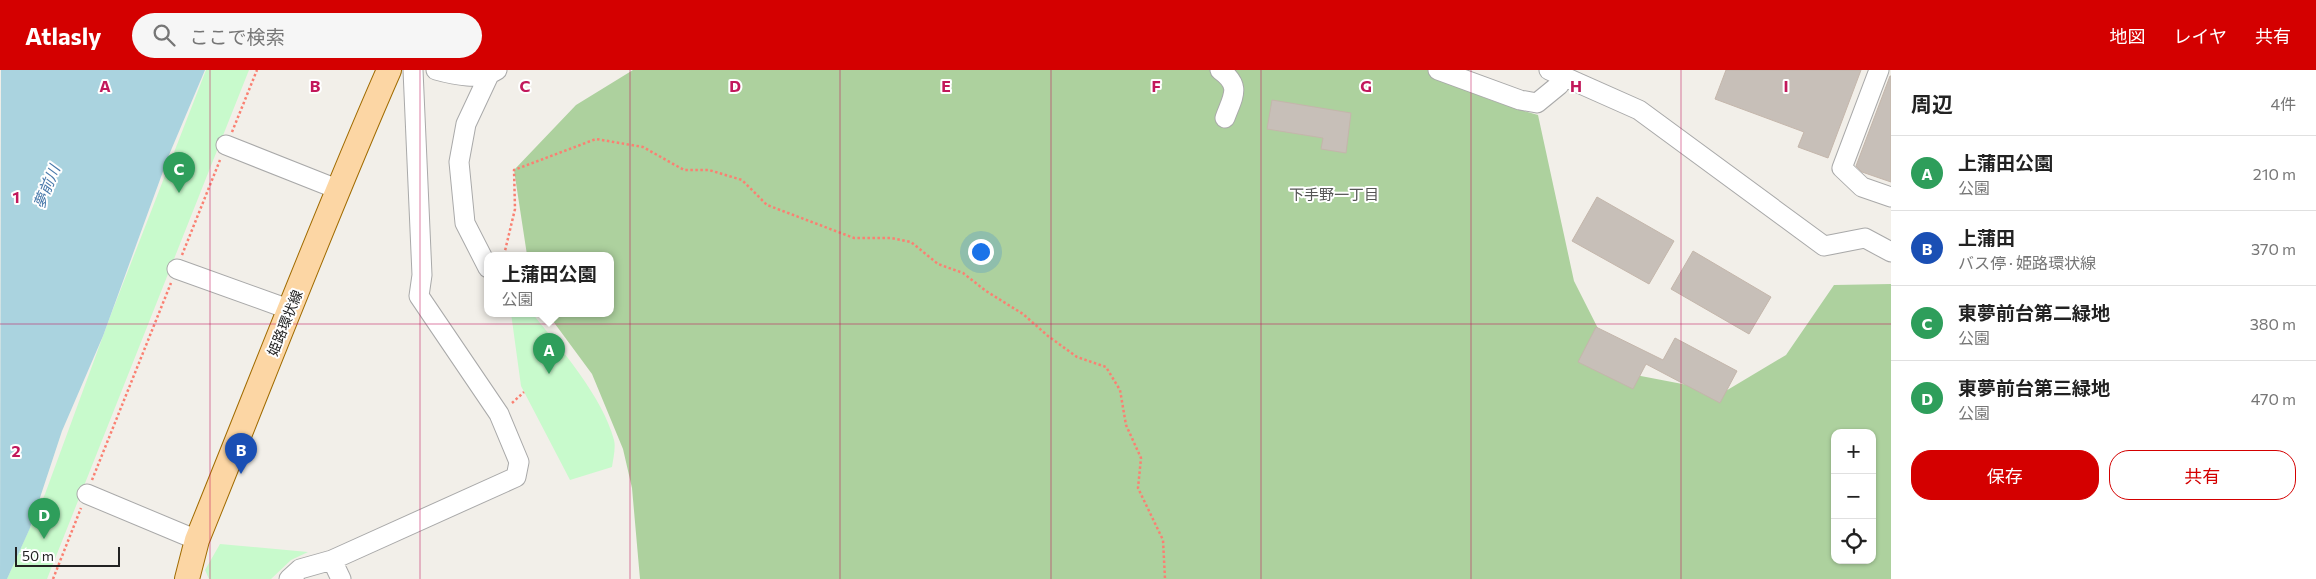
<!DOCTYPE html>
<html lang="ja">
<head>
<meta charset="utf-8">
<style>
  body { margin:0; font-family:Commissioner,"Noto Sans JP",sans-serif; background:#f6f6f6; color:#222 }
  .controls { position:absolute; right:15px; bottom:15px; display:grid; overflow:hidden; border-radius:10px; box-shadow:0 1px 4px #0004 }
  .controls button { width:45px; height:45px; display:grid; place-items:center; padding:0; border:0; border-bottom:1px solid #e0e0e0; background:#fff; color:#222; font:25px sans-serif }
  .scale { position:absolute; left:15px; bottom:12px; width:105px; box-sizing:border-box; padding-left:5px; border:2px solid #222; border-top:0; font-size:14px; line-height:18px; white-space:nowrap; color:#222; -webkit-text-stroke:4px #fff; paint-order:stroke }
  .you { position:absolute; left:980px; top:181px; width:18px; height:18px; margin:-12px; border:4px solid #fff; border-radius:50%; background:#1a73e8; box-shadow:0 0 0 8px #1a73e833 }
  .badge { display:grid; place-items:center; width:32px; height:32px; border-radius:50%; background:#d40000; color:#fff; font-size:16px; font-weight:700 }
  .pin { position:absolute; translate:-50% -41px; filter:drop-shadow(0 1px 2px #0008) }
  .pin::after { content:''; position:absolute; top:26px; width:18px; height:15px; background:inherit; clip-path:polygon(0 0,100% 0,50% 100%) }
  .popup { position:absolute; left:484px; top:182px; width:130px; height:65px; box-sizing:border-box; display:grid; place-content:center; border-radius:10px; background:#fff; filter:drop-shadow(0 1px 4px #0005); font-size:16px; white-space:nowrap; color:#767676 }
  .popup b { font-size:19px; color:#222 }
  .popup::after { content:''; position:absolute; left:50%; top:100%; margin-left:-10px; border:10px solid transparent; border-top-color:#fff }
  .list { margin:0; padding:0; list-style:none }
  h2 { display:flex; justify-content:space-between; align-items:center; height:65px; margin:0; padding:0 20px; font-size:21px }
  h2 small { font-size:16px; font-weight:400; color:#767676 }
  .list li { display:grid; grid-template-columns:32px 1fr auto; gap:15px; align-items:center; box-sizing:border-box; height:75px; padding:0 20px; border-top:1px solid #e0e0e0 }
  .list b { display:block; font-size:19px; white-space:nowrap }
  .list p { margin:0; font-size:16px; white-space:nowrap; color:#767676 }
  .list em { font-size:16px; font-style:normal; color:#767676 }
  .actions { display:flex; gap:10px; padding:15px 20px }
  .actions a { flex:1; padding:11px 0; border:1px solid #d40000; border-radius:20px; text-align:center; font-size:18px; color:#d40000 }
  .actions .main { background:#d40000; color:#fff }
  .icon { flex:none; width:28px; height:28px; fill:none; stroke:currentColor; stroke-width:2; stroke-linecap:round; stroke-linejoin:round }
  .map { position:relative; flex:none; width:1891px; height:509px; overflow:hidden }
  header { display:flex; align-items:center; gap:30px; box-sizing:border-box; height:70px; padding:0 25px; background:#d40000; color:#fff }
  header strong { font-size:24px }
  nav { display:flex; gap:28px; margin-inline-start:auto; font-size:18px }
  .search { width:350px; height:45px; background:#f6f6f6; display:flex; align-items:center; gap:12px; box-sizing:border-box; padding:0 18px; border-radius:28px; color:#767676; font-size:19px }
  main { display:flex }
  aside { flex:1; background:#fff }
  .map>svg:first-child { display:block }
  .forest { fill:#add19e; fill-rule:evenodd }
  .park { fill:#c8facc }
  .water { fill:#aad3df }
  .building { fill:#c7bfb8; stroke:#c4b6ab }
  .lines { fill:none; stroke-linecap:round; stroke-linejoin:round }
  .minor-casing { stroke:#a9a9a9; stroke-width:21 }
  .major-casing { stroke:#a06b00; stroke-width:26 }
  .path { stroke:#fa8072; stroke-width:2.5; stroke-dasharray:2.5 2.5; stroke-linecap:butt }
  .minor { stroke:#fff; stroke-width:19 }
  .major { stroke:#fcd6a4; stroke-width:24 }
  .grid { fill:none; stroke:#c2185b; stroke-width:1; stroke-opacity:0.55 }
  .labels { text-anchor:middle; stroke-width:4; stroke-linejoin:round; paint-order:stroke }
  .street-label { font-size:14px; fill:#222; stroke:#fff }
  .water-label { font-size:15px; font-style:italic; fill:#4a7aab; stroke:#fff }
  .neighbourhood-label { font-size:15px; fill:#555; stroke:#fff }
  .grid-label { font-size:16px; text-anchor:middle; font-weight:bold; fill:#c2185b; stroke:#fff; stroke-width:4; stroke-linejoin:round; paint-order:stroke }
</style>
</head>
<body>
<header>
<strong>Atlasly</strong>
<div class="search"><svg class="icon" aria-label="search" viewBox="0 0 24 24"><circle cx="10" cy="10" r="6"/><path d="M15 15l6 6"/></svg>ここで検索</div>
<nav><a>地図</a><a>レイヤ</a><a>共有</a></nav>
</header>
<main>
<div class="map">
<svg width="1891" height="509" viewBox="0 0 1891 509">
  <rect width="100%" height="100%" fill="#f2efe9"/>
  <path class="forest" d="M 633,0 L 1429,0 C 1462,22 1500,34 1538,45 L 1574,211 L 1620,302 L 1724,322 L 1786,285 L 1834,215 L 1891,214 L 1891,509 L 640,509 L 632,418 L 623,379 L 592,304 L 547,243 L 610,243 L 610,185 L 527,185 L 514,100 L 576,35 ZM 1835,363 L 1872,363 L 1872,490 L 1835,490 Z"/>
  <path class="park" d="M 206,0 L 249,0 L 47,509 L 7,509 L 45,424 L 110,247 Z
    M 511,243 L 532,243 C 560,278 603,327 614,370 C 616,378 613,389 612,397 L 570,410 L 521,316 Z
    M 220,474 L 308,482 L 291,490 L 271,509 L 209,509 L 205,500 Z"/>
  <path class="water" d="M 1,0 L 205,0 L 169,85 L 103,266 L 62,361 L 30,458 L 7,509 L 0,509 Z"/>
  <path class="building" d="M 1726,0 L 1861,0 L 1828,88 L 1798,77 L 1804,62 L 1715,29 Z
    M 1890,6 L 1891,6 L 1891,112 L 1862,102 L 1856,96 Z
    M 1272,30 L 1351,43 L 1346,83 L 1321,79 L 1323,68 L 1267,59 Z
    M 1597,127 L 1674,171 L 1649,214 L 1572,171 Z
    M 1693,181 L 1771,227 L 1749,264 L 1671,219 Z
    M 1596,257 L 1663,290 L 1675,268 L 1737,301 L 1720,333 L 1646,294 L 1633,319 L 1578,292 Z"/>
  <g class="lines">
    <g class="minor-casing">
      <path id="minor" d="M 436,0 C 454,5 481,11 497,0
        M 1220,0 C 1242,16 1233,26 1225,48
        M 1438,0 L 1520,30 L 1537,33 L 1559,15 L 1563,7
        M 1549,0 L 1639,40 L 1824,176 L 1865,168 L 1891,182
        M 1879,0 L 1842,98 L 1862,117 L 1891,127
        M 226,75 L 337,119
        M 488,198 L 465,153 L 459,92 L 466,54 L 489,5
        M 177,199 L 291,240
        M 87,424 L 197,470
        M 332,490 L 341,509
        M 289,509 L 300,499 L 332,490 L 516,407 L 519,392 L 499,344 L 419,226 L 422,205 L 413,0"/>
    </g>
    <g class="major-casing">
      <path id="major" d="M 187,509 L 197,470 C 261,313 321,155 389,0"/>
    </g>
    <path class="path" d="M 232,62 L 257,0
      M 182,185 L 220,90
      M 504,185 L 515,139 L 514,100 L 596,69 L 643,77 L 684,100 L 709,100 L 742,110 L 767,135 L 854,168 L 891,168 L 911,172 L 938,194 L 963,203 L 986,221 L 1023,244 L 1048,266 L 1077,287 L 1106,297 L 1120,320 L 1126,355 L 1141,388 L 1138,418 L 1163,470 L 1165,509
      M 512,333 L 524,322
      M 92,410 L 171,213
      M 53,509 L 81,438"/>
    <use href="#minor" class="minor"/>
    <use href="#major" class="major"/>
  </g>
  <path class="grid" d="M 210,0 L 210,509M 420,0 L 420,509M 630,0 L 630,509M 840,0 L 840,509M 1051,0 L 1051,509M 1261,0 L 1261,509M 1471,0 L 1471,509M 1681,0 L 1681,509M 0,254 L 1891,254"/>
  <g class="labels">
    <g class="street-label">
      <text transform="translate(285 253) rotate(-68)" y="5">姫路環状線</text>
    </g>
    <g class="water-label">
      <text transform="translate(47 117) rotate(-68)" y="5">夢前川</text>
    </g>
    <g class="neighbourhood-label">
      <text x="1334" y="130">下手野一丁目</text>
    </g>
  </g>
  <g class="grid-label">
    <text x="105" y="22">A</text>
    <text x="315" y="22">B</text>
    <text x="525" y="22">C</text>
    <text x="735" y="22">D</text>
    <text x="946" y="22">E</text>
    <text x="1156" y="22">F</text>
    <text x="1366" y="22">G</text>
    <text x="1576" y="22">H</text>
    <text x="1786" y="22">I</text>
    <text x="16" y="133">1</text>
    <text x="16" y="387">2</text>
  </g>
</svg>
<div class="controls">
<button>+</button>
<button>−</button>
<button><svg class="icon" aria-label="locate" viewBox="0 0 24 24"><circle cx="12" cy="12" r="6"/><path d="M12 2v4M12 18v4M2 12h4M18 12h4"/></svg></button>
</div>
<div class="scale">50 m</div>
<div class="you"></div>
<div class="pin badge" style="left:549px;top:304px;background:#2e9e5b">A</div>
<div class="popup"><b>上蒲田公園</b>公園</div>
<div class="pin badge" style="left:241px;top:404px;background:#1a4fb4">B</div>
<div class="pin badge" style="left:179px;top:123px;background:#2e9e5b">C</div>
<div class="pin badge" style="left:44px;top:469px;background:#2e9e5b">D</div>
</div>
<aside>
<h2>周辺<small>4件</small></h2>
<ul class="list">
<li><span class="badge" style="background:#2e9e5b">A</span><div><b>上蒲田公園</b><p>公園</p></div><em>210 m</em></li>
<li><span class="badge" style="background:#1a4fb4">B</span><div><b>上蒲田</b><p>バス停 · 姫路環状線</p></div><em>370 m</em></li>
<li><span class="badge" style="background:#2e9e5b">C</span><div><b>東夢前台第二緑地</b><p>公園</p></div><em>380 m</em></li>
<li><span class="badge" style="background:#2e9e5b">D</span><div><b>東夢前台第三緑地</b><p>公園</p></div><em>470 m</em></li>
</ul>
<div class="actions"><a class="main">保存</a><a>共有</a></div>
</aside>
</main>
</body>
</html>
